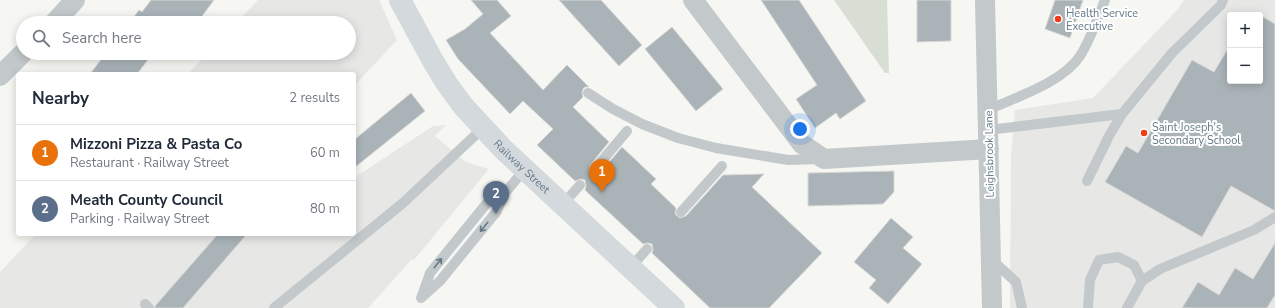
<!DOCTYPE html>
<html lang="en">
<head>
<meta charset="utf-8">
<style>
  body { margin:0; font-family:"Nunito Sans",sans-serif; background:#f6f6f7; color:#1f2937 }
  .controls { position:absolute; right:12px; top:12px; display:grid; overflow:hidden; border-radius:4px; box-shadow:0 2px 10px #0003 }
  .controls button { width:36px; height:36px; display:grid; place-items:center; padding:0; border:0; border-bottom:1px solid #e0e1e3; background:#fff; color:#1f2937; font:20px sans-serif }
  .you { position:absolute; left:800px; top:129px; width:14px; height:14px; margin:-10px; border:3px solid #fff; border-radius:50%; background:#1a73e8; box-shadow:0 0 0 6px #1a73e833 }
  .badge { display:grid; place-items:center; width:26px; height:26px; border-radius:50%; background:#0f766e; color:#fff; font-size:13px; font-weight:700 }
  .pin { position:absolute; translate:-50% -33px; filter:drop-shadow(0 1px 2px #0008) }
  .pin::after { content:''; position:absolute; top:21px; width:14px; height:12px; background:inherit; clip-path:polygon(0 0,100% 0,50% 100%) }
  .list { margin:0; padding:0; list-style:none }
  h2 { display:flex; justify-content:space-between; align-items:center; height:52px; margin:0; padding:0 16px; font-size:17px }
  h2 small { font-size:13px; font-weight:400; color:#747a83 }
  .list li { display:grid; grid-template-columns:26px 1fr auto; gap:12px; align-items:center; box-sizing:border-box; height:56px; padding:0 16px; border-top:1px solid #e0e1e3 }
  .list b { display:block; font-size:15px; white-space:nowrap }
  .list p { margin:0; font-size:13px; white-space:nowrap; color:#747a83 }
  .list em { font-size:13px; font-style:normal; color:#747a83 }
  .icon { flex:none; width:22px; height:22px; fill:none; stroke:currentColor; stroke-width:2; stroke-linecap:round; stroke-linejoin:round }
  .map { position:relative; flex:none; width:1275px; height:308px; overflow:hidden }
  .search { position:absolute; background:#fff; box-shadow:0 2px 10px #0003; left:16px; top:16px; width:340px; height:44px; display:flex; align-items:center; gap:10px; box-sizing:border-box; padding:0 14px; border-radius:22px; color:#747a83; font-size:15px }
  .panel { position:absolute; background:#fff; box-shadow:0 2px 10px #0003; left:16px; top:72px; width:340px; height:164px; border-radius:4px }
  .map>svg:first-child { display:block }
  .built { fill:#e7e8e6; fill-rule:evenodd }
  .green { fill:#d8ded3 }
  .building { fill:#aab4b8; stroke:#d8d7d5 }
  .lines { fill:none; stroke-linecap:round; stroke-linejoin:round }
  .service { stroke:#c3c8cb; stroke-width:10 }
  .minor { stroke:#c3c8cb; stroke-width:20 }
  .secondary { stroke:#d4d9dd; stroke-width:22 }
  .oneway { stroke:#637986 }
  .poi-dot { fill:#f03c19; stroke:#fff; stroke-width:1.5 }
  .labels { text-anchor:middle; stroke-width:4; stroke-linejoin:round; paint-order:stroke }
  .poi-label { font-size:11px; fill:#637986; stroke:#fff; text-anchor:start }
  .street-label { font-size:11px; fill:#637986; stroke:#fff }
</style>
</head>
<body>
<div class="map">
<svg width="1275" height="308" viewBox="0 0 1275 308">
  <rect width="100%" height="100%" fill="#f6f6f2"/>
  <path class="built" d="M 258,0 L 379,0 L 397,40 L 354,86 L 354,74 L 188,74 L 208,53 L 349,53 L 349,23 L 236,23 Z
    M 1184,0 L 1275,0 L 1275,308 L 1010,308 L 1011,155 L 1015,110 L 1093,98 L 1178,9 ZM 1230,15 L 1260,15 L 1260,81 L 1230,81 Z
    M 446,125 L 435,136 L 466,162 L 489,169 L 414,260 L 412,259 L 368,308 L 0,308 L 0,272 L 36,234 L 354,234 L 354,178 L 433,126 Z"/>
  <path class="green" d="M 834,0 L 887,0 L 889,73 L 885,73 Z"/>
  <path class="building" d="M 151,0 L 214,0 L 197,23 L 129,23 L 139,10 L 142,12 Z
    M 471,0 L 497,0 L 511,16 L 490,33 L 543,90 L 567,65 L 589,87 L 585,87 L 583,89 L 582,93 L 583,97 L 573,107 L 609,142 L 590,165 L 589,171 L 591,174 L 597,175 L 600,173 L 622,147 L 656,179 L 651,184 L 676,208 L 675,214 L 680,218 L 686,216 L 723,175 L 764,174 L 752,187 L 822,253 L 769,308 L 710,308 L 652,253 L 653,250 L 652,244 L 648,243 L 643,244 L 587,192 L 585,190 L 586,186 L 585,180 L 581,179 L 575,181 L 537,145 L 553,129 L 523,101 L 510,114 L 458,59 L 446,40 L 465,29 L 483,14 Z
    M 559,0 L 601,0 L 642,45 L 619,66 Z
    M 761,0 L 799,0 L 866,101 L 840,119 L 836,113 L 815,128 L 796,99 L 817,85 Z
    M 917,0 L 951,0 L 951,41 L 917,42 Z
    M 1055,0 L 1083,0 L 1070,38 L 1045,29 Z
    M 1260,15 L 1275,24 L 1275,211 L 1231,186 L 1202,237 L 1105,182 L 1126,146 L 1138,153 L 1192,60 L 1214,72 L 1230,45 L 1230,81 L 1260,81 Z
    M 672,27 L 723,89 L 696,111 L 645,49 Z
    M 106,53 L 153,53 L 137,74 L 90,74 Z
    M 411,93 L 425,111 L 354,168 L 354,140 Z
    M 894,171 L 894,192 L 883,204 L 808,206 L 808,173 Z
    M 891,218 L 913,237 L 903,248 L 922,264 L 888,304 L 869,288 L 876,280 L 854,262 Z
    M 218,234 L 247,234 L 183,308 L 155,308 L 155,306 Z
    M 1275,243 L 1275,295 L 1267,308 L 1182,308 L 1198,282 L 1219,295 L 1235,268 L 1253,279 Z"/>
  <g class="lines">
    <path class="service" d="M 588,93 L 613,109 L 642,124 L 678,138 L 716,148 L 788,160 L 820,159
      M 988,110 C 1016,97 1062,83 1080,56 C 1091,39 1097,19 1105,0
      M 988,130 L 1122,114
      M 595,169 L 627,131
      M 1087,181 L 1109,136 L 1122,114 L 1172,53 L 1221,5 L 1223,0
      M 563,204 L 580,185
      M 681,212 L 722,166
      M 991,259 L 1016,282 L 1022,308
      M 631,267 L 647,249
      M 422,296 L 430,273 L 487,203 L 504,194
      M 421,298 L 440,281 L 497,211 L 504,194 L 525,169
      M 145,304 L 149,308
      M 274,308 L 403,203 L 483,128
      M 1088,308 L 1090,280 L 1099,260 L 1118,257 L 1134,265 L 1142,281
      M 1127,308 L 1142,281 L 1160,269 L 1254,230 L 1275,217"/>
    <path class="minor" d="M 693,0 L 802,144 L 824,159 L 989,149
      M 985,0 L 992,308
      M 54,23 L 75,0
      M 0,76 L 23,53"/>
    <path class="secondary" id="s1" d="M 400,0 L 433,61 L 447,84 L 464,107 L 503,149 L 674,308"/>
  </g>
  <defs><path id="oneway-shaft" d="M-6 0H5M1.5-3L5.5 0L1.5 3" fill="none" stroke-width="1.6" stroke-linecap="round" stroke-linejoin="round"/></defs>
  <g class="oneway">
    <use href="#oneway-shaft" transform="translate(484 227) rotate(129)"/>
    <use href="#oneway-shaft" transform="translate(438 263) rotate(-51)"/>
  </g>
  <g class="poi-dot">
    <circle cx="1058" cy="19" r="4"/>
    <circle cx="1144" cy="133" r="4"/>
  </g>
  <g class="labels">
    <g class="poi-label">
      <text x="1066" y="17">Health Service<tspan x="1066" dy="13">Executive</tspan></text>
      <text x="1152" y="131">Saint Joseph's<tspan x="1152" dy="13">Secondary School</tspan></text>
    </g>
    <g class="street-label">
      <text transform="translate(989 154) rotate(-91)" y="4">Leighsbrook Lane</text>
      <text dy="4" stroke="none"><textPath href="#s1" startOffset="208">Railway Street</textPath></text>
    </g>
  </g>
</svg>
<div class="controls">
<button>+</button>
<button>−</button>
</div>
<div class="you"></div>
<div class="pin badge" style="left:602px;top:192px;background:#e8710a">1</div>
<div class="pin badge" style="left:496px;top:214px;background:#5c6f8a">2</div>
<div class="search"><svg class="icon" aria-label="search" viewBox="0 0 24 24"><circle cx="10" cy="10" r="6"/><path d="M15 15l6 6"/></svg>Search here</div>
<section class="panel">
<h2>Nearby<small>2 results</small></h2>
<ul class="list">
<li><span class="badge" style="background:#e8710a">1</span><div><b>Mizzoni Pizza &amp; Pasta Co</b><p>Restaurant · Railway Street</p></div><em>60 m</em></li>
<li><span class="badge" style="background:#5c6f8a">2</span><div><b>Meath County Council</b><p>Parking · Railway Street</p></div><em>80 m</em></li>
</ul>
</section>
</div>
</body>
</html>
